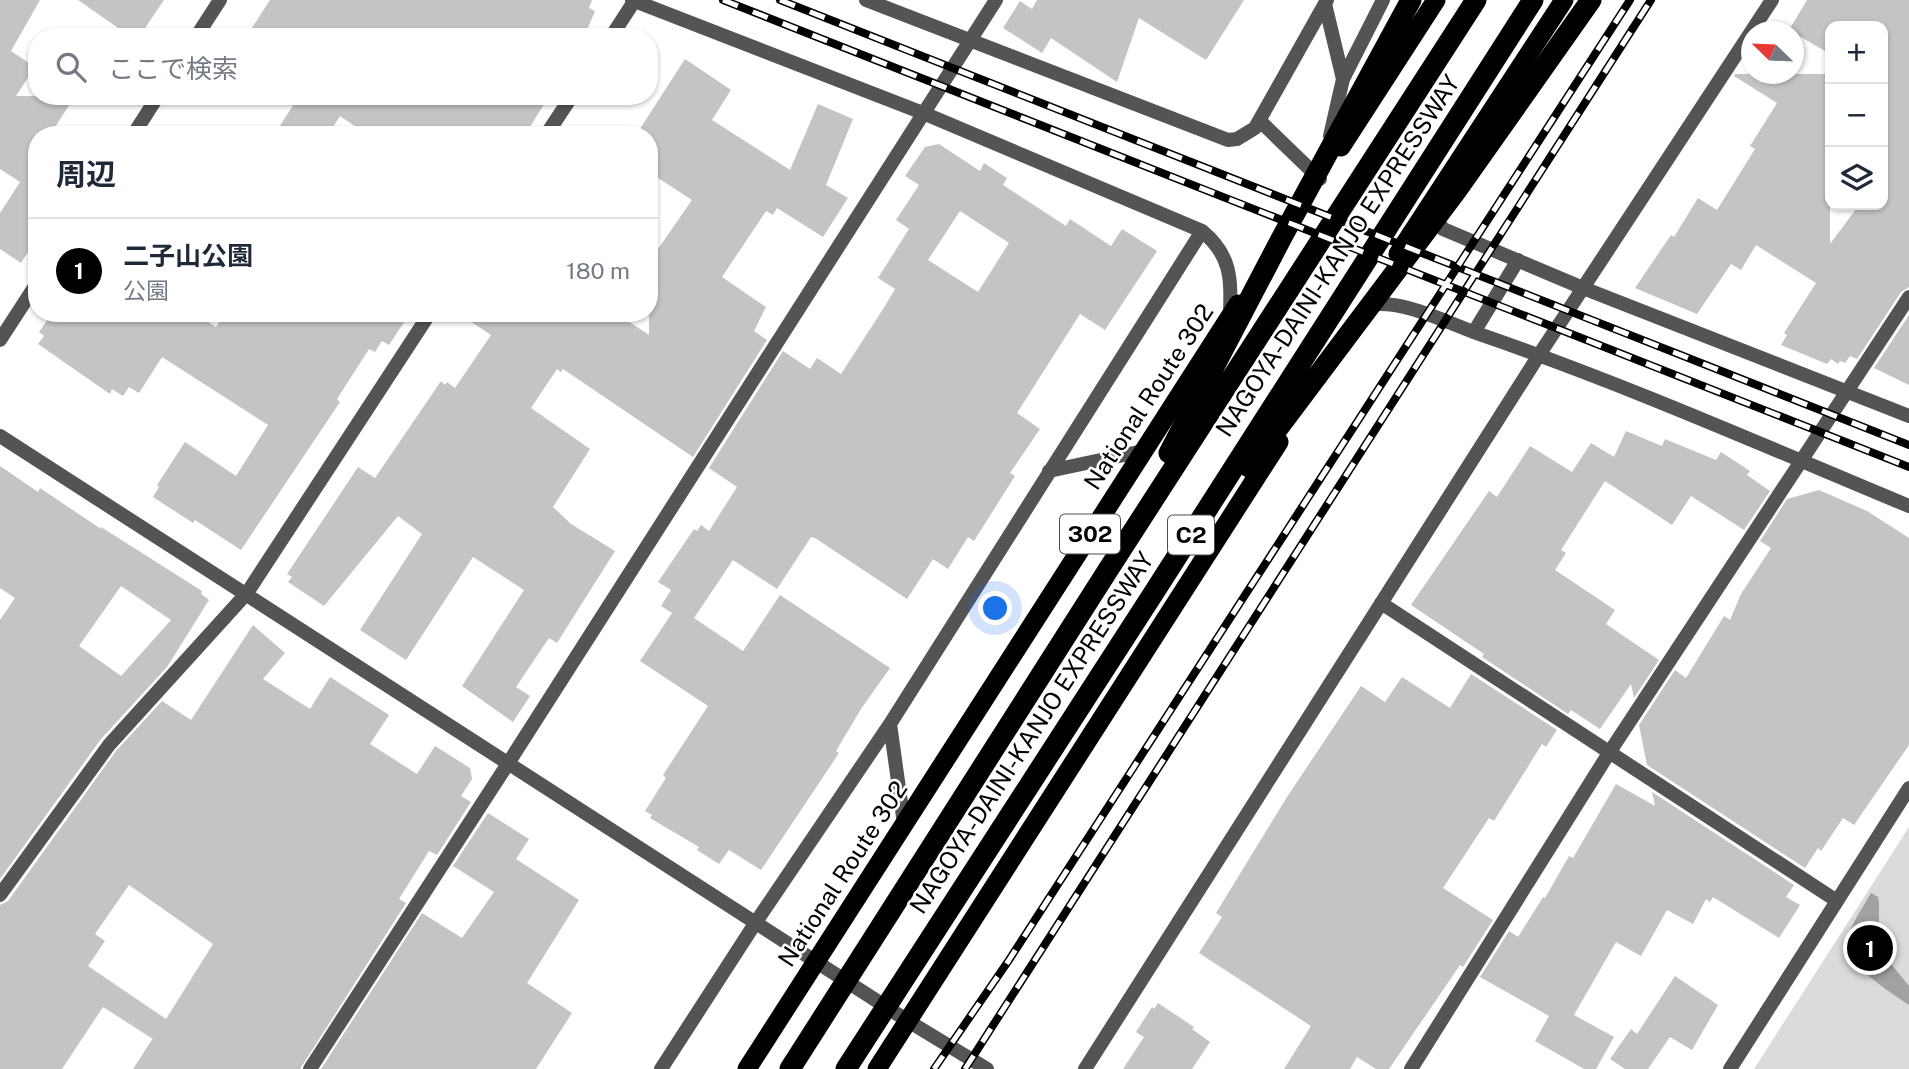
<!DOCTYPE html>
<html lang="ja">
<head>
<meta charset="utf-8">
<style>
  body { margin:0; font-family:"Public Sans","Noto Sans JP",sans-serif; background:#f2f2f3; color:#1f2937 }
  .controls { position:absolute; right:21px; top:21px; display:grid; overflow:hidden; border-radius:14px; box-shadow:0 2px 5px #0004 }
  .controls button { width:63px; height:63px; display:grid; place-items:center; padding:0; border:0; border-bottom:2px solid #e0e1e3; background:#fff; color:#1f2937; font:35px sans-serif }
  .compass { position:absolute; left:1741px; top:21px; width:63px; height:63px; border-radius:50%; background:#fff; box-shadow:0 2px 5px #0004; rotate:293deg }
  .you { position:absolute; left:996px; top:609px; width:24px; height:24px; margin:-18px; border:5px solid #fff; border-radius:50%; background:#1a73e8; box-shadow:0 0 0 10px #1a73e833 }
  .badge { display:grid; place-items:center; width:46px; height:46px; border-radius:50%; background:#000; color:#fff; font-size:23px; font-weight:700 }
  .pin { position:absolute; translate:-50% -50%; border:4px solid #fff; box-shadow:0 2px 7px #0006 }
  .list { margin:0; padding:0; list-style:none }
  h2 { display:flex; justify-content:space-between; align-items:center; height:91px; margin:0; padding:0 28px; font-size:30px }
  h2 small { font-size:23px; font-weight:400; color:#747a83 }
  .list li { display:grid; grid-template-columns:46px 1fr auto; gap:21px; align-items:center; box-sizing:border-box; height:105px; padding:0 28px; border-top:2px solid #e0e1e3 }
  .list b { display:block; font-size:26px; white-space:nowrap }
  .list p { margin:0; font-size:23px; white-space:nowrap; color:#747a83 }
  .list em { font-size:23px; font-style:normal; color:#747a83 }
  .icon { flex:none; width:38px; height:38px; fill:none; stroke:currentColor; stroke-width:2; stroke-linecap:round; stroke-linejoin:round }
  .map { position:relative; flex:none; width:1909px; height:1069px; overflow:hidden }
  .search { position:absolute; background:#fff; box-shadow:0 2px 5px #0004; left:28px; top:28px; width:630px; height:77px; display:flex; align-items:center; gap:18px; box-sizing:border-box; padding:0 24px; border-radius:28px; color:#747a83; font-size:26px }
  .panel { position:absolute; background:#fff; box-shadow:0 2px 5px #0004; left:28px; top:126px; width:630px; height:196px; border-radius:28px }
  .map>svg:first-child { display:block }
  .green { fill:#dbdbdb }
  .water { fill:#a2a2a2 }
  .building { fill:#c4c4c4; fill-rule:evenodd }
  .lines { fill:none; stroke-linecap:round; stroke-linejoin:round }
  .service { stroke:#545454; stroke-width:14 }
  .minor { stroke:#545454; stroke-width:14 }
  .trunk { stroke:#000; stroke-width:19 }
  .motorway { stroke:#000; stroke-width:21 }
  .rail-casing { stroke:#000; stroke-width:8 }
  .rail { stroke:#fff; stroke-width:5; stroke-dasharray:16; stroke-linecap:butt }
  .labels { text-anchor:middle; stroke-width:5; stroke-linejoin:round; paint-order:stroke }
  .shield { fill:#fff; stroke:#4c4c4c; stroke-width:2 }
  .shield-label { font-size:23px; font-weight:bold; fill:#000 }
  .street-label { font-size:24px; fill:#000; stroke:#fff }
</style>
</head>
<body>
<div class="map">
<svg width="1909" height="1069" viewBox="0 0 1909 1069">
  <rect width="100%" height="100%" fill="#fff"/>
  <path class="green" d="M 1909,827 L 1909,1069 L 1754,1069 Z"/>
  <path class="water" d="M 1871,893 L 1878,897 L 1879,902 L 1879,943 L 1888,960 L 1909,986 L 1909,1005 C 1891,992 1842,964 1848,938 C 1852,922 1863,907 1871,893 Z"/>
  <path class="building" d="M 0,0 L 40,0 L 11,51 L 35,67 L 16,96 L 75,96 L 50,135 L 37,135 L 37,238 L 21,263 L 0,249 L 0,213 L 20,182 L 0,169 Z
    M 78,0 L 164,0 L 139,37 L 131,37 Z
    M 270,0 L 592,0 L 589,8 L 595,11 L 584,37 L 246,37 Z
    M 1037,0 L 1244,0 L 1206,60 L 1139,18 L 1117,82 L 1051,38 L 1042,53 L 1003,28 L 1020,1 L 1032,9 Z
    M 1807,0 L 1909,0 L 1909,287 L 1901,292 L 1857,359 L 1850,356 L 1845,363 L 1840,361 L 1838,364 L 1831,359 L 1827,364 L 1781,345 L 1787,335 L 1784,333 L 1816,283 L 1756,245 L 1741,270 L 1731,264 L 1697,314 L 1635,288 L 1671,235 L 1674,237 L 1698,198 L 1717,210 L 1755,149 L 1750,146 L 1777,103 L 1734,76 L 1735,74 L 1830,74 L 1830,244 L 1859,205 L 1883,205 L 1883,26 L 1830,26 L 1830,54 L 1789,30 Z
    M 685,59 L 731,90 L 712,120 L 790,170 L 818,104 L 853,119 L 826,185 L 848,198 L 823,237 L 777,208 L 773,215 L 766,211 L 722,277 L 766,307 L 754,331 L 767,340 L 693,457 L 563,369 L 561,372 L 557,369 L 531,408 L 590,449 L 553,507 L 571,524 L 615,551 L 557,643 L 549,638 L 516,687 L 530,696 L 513,722 L 462,686 L 524,590 L 473,557 L 406,660 L 360,630 L 422,534 L 398,516 L 324,606 L 288,582 L 292,577 L 287,574 L 358,467 L 375,478 L 441,381 L 445,385 L 447,382 L 455,388 L 491,335 L 458,313 L 616,313 L 649,335 L 649,262 L 692,200 L 649,172 L 649,135 L 636,135 Z
    M 299,96 L 549,96 L 525,135 L 368,135 L 340,116 L 328,135 L 274,135 Z
    M 939,144 L 980,171 L 984,163 L 1007,178 L 1003,185 L 1066,226 L 1070,219 L 1111,246 L 1122,229 L 1157,251 L 1105,330 L 1080,314 L 1017,413 L 1040,429 L 1010,473 L 1015,476 L 974,541 L 968,537 L 948,569 L 933,559 L 907,599 L 815,538 L 811,537 L 777,589 L 733,560 L 694,618 L 743,651 L 780,595 L 890,668 L 861,709 L 836,751 L 839,753 L 761,870 L 729,850 L 719,864 L 697,850 L 699,847 L 650,818 L 652,815 L 645,811 L 666,778 L 663,775 L 708,706 L 640,661 L 672,613 L 661,606 L 671,590 L 658,582 L 694,529 L 697,531 L 701,525 L 709,531 L 737,487 L 709,468 L 783,351 L 810,369 L 817,358 L 841,374 L 885,306 L 895,289 L 878,278 L 909,229 L 896,220 L 919,185 L 905,176 L 925,147 ZM 960,211 L 1009,243 L 978,292 L 928,260 Z
    M 52,313 L 194,313 L 216,327 L 225,313 L 410,313 L 389,345 L 382,341 L 375,352 L 369,349 L 337,399 L 340,402 L 241,550 L 195,520 L 193,523 L 153,497 L 159,487 L 157,485 L 185,442 L 236,476 L 268,425 L 162,357 L 139,393 L 129,387 L 123,396 L 112,389 L 110,394 L 38,344 L 44,336 L 39,332 Z
    M 1909,315 L 1909,385 L 1874,368 Z
    M 1626,431 L 1662,446 L 1665,439 L 1716,460 L 1721,452 L 1750,471 L 1747,475 L 1770,491 L 1744,530 L 1691,496 L 1672,525 L 1605,481 L 1561,550 L 1566,553 L 1555,570 L 1615,610 L 1606,624 L 1659,660 L 1634,698 L 1631,684 L 1600,729 L 1571,710 L 1568,714 L 1482,657 L 1484,654 L 1411,605 L 1489,491 L 1497,497 L 1530,446 L 1572,472 L 1591,443 L 1614,457 Z
    M 0,466 L 38,492 L 40,488 L 101,529 L 101,527 L 202,591 L 201,594 L 209,600 L 167,667 L 101,739 L 0,879 L 0,620 L 15,598 L 0,588 ZM 121,586 L 171,620 L 121,676 L 79,646 Z
    M 1819,490 L 1867,511 L 1909,538 L 1909,745 L 1854,825 L 1843,818 L 1821,851 L 1818,848 L 1805,868 L 1647,765 L 1639,725 L 1675,670 L 1686,678 L 1724,616 L 1730,620 L 1741,594 L 1771,548 L 1760,541 L 1787,499 Z
    M 253,625 L 285,653 L 263,679 L 310,709 L 330,677 L 389,715 L 370,744 L 417,774 L 435,746 L 470,768 L 472,779 L 461,796 L 471,802 L 437,855 L 429,851 L 399,899 L 406,903 L 300,1069 L 133,1069 L 155,1035 L 153,1039 L 103,1007 L 62,1069 L 0,1069 L 0,905 L 8,901 L 116,751 L 162,701 L 191,720 ZM 129,885 L 213,944 L 166,1019 L 88,966 L 105,941 L 95,934 Z
    M 1471,674 L 1557,730 L 1546,747 L 1542,744 L 1494,821 L 1489,818 L 1443,888 L 1493,920 L 1463,967 L 1460,965 L 1389,1069 L 1376,1069 L 1357,1057 L 1350,1069 L 1284,1069 L 1311,1026 L 1199,953 L 1222,917 L 1216,913 L 1287,797 L 1361,686 L 1385,702 L 1402,677 L 1450,708 Z
    M 1616,784 L 1655,806 L 1652,792 L 1794,885 L 1786,897 L 1800,905 L 1779,938 L 1713,897 L 1710,902 L 1706,899 L 1693,924 L 1667,910 L 1641,956 L 1616,942 L 1574,1015 L 1614,1037 L 1596,1069 L 1584,1069 L 1535,1041 L 1549,1016 L 1480,977 L 1509,931 L 1518,937 L 1543,897 L 1545,898 L 1569,856 L 1573,858 Z
    M 488,813 L 529,839 L 516,859 L 579,900 L 527,983 L 572,1013 L 536,1069 L 321,1069 L 422,913 L 462,938 L 494,892 L 453,866 Z
    M 1675,976 L 1718,1005 L 1692,1050 L 1670,1037 L 1648,1069 L 1625,1069 L 1610,1059 L 1631,1029 L 1637,1034 Z
    M 1158,1003 L 1194,1027 L 1192,1029 L 1210,1042 L 1192,1069 L 1123,1069 L 1144,1037 L 1136,1032 L 1152,1007 L 1154,1009 Z"/>
  <g class="lines">
    <path class="service" d="M 1474,332 L 1518,260"/>
    <path class="minor" d="M 632,0 L 923,113 L 1202,231 C 1232,256 1231,279 1230,315
      M 866,0 L 1228,140 L 1237,139 L 1255,128 L 1327,0
      M 1325,4 L 1343,79
      M 196,37 L 220,0
      M 611,37 L 635,0
      M 1260,121 L 1320,179
      M 133,135 L 158,96
      M 546,135 L 572,96
      M 1330,136 L 1343,79 L 1383,0
      M 1433,213 L 1443,229 L 1583,288 L 1909,416
      M 1368,305 C 1404,299 1445,322 1479,334 C 1625,384 1767,447 1909,506
      M 0,340 L 37,283
      M 0,436 L 908,1021 L 987,1069
      M 1049,471 L 1143,451
      M 1381,603 L 1837,901
      M 890,724 L 904,824
      M 0,895 L 109,745 L 247,593 L 430,313
      M 310,1069 L 509,762 L 996,0
      M 661,1069 L 756,922 L 890,724 L 1202,231
      M 1085,1069 L 1539,355 L 1772,0
      M 1411,1069 L 1609,753 L 1909,297
      M 1730,1069 L 1909,788"/>
    <path class="trunk" d="M 1341,147 L 1436,0
      M 1398,254 L 1564,0
      M 747,1069 L 1238,304
      M 877,1069 L 1279,442"/>
    <path class="motorway" d="M 1169,453 L 1281,239 L 1411,0
      M 1249,467 L 1457,190 L 1591,0
      M 790,1069 L 1108,570 L 1476,0
      M 846,1069 L 1153,594 L 1533,0"/>
    <g class="rail-casing">
      <path id="rail" d="M 723,0 L 1909,467
        M 780,0 L 1909,445
        M 934,1069 L 1009,960 L 1630,0
        M 965,1069 L 1651,0"/>
    </g>
    <use href="#rail" class="rail"/>
  </g>
  <g class="labels">
    <g class="shield">
      <rect x="1060" y="514.5" width="60" height="39" rx="5"/>
      <rect x="1168" y="515.5" width="46" height="39" rx="5"/>
    </g>
    <g class="shield-label">
      <text x="1090" y="542">302</text>
      <text x="1191" y="543">C2</text>
    </g>
    <g class="street-label">
      <text transform="translate(1338 256) rotate(-57)" y="8">NAGOYA-DAINI-KANJO EXPRESSWAY</text>
      <text transform="translate(1149 397) rotate(-57)" y="8">National Route 302</text>
      <text transform="translate(1032 733) rotate(-57)" y="8">NAGOYA-DAINI-KANJO EXPRESSWAY</text>
      <text transform="translate(843 874) rotate(-57)" y="8">National Route 302</text>
    </g>
  </g>
</svg>
<div class="controls">
<button>+</button>
<button>−</button>
<button><svg class="icon" aria-label="layers" viewBox="0 0 24 24"><path d="M12 4l9 5-9 5-9-5zM3 14l9 5 9-5"/></svg></button>
</div>
<svg class="compass" viewBox="-18 -18 36 36"><path d="M0-13l5 13h-10z" fill="#e53935"/><path d="M0 13l5-13h-10z" fill="#747a83"/></svg>
<div class="you"></div>
<div class="pin badge" style="left:1870px;top:948px">1</div>
<div class="search"><svg class="icon" aria-label="search" viewBox="0 0 24 24"><circle cx="10" cy="10" r="6"/><path d="M15 15l6 6"/></svg>ここで検索</div>
<section class="panel">
<h2>周辺<small></small></h2>
<ul class="list">
<li><span class="badge">1</span><div><b>二子山公園</b><p>公園</p></div><em>180 m</em></li>
</ul>
</section>
</div>
</body>
</html>
